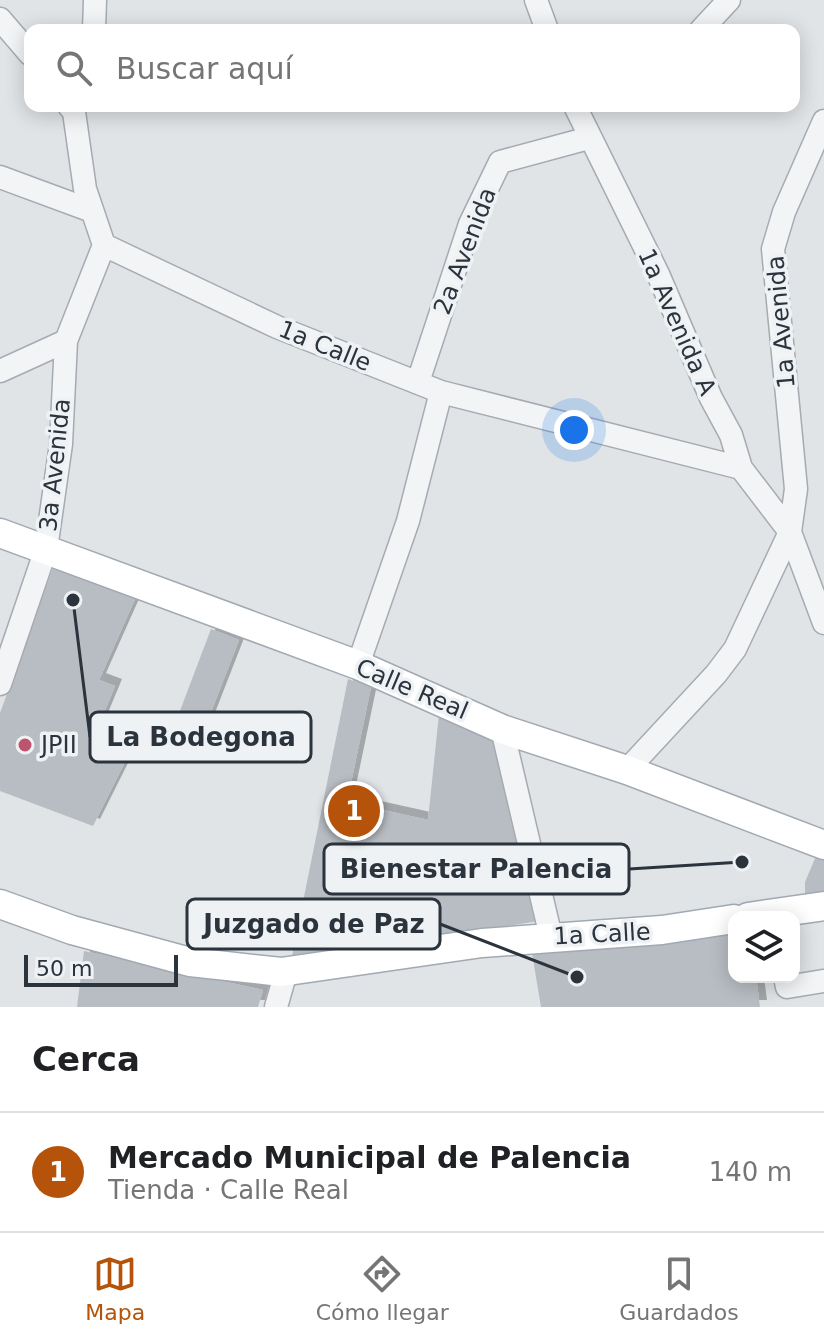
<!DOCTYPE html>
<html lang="es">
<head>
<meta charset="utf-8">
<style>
  body { margin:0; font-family:"DejaVu Sans",sans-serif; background:#f2f2f2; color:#202124 }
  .controls { position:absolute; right:24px; bottom:24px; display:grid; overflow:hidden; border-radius:16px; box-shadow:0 4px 20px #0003 }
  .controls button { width:72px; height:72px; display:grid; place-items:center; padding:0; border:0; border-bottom:2px solid #e0e0e0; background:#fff; color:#202124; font:40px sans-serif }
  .scale { position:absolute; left:24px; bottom:20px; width:154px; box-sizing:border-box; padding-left:8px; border:4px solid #2b333d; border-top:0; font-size:22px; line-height:28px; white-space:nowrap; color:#2b333d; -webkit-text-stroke:6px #eff2f5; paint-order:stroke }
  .you { position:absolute; left:574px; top:430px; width:28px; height:28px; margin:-20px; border:6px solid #fff; border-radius:50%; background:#1a73e8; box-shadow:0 0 0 12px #1a73e833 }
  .badge { display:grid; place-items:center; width:52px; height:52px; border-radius:50%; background:#b45309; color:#fff; font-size:26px; font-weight:700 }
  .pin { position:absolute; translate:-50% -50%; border:4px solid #fff; box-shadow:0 2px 8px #0006 }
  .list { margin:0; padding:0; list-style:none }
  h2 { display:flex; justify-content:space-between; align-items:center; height:104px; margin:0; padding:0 32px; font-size:34px }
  h2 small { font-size:26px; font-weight:400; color:#757577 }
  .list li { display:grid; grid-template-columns:52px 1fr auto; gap:24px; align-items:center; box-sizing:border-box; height:120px; padding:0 32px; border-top:2px solid #e0e0e0 }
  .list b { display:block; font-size:30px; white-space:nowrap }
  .list p { margin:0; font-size:26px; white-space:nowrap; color:#757577 }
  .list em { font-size:26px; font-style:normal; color:#757577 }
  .icon { flex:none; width:44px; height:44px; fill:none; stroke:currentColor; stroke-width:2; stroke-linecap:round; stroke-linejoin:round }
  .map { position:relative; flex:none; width:824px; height:1007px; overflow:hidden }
  .search { position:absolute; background:#fff; box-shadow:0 4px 20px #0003; left:24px; right:24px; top:24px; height:88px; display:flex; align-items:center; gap:20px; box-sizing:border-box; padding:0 28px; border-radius:16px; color:#757577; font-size:30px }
  .sheet { height:224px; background:#fff }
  nav { display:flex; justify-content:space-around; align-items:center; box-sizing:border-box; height:112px; border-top:2px solid #e0e0e0; background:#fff; font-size:22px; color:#757577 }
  nav a { display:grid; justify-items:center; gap:4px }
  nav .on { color:#b45309 }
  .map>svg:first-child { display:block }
  .building { fill:#b8bdc3; filter:url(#shadow) }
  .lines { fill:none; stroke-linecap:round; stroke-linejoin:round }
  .minor-casing { stroke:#a6abb1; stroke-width:25 }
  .major-casing { stroke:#a1a9b2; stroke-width:31 }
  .minor { stroke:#f2f4f6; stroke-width:22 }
  .major { stroke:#fff; stroke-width:28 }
  .poi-dot { fill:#be536d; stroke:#eff2f5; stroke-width:3 }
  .labels { text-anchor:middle; stroke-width:7; stroke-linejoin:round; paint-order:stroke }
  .street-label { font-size:24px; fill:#2b333d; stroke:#eff2f5 }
  .poi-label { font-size:24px; fill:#2b333d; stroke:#eff2f5; text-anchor:start }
  .leader { fill:none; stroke:#2b333d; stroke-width:3 }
  .callout-dot { fill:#2b333d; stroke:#eff2f5; stroke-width:3 }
  .callout { fill:#eff2f5; stroke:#2b333d; stroke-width:3 }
  .callout-label { font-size:26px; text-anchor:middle; font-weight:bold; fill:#2b333d }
</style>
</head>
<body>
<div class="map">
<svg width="824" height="1007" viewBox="0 0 824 1007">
  <defs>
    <filter id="shadow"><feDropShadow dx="7" dy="-7" stdDeviation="0" flood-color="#0004"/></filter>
  </defs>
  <rect width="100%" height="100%" fill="#e0e4e7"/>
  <path class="building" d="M 53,568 L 135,599 L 99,680 L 115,686 L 100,722 L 139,734 L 93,826 L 0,791 L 0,713 Z
    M 211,629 L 239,640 L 197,748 L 170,737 Z
    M 348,679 L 371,687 L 347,802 L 428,820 L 439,714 L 497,737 L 539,921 L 291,961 Z
    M 816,856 L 824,859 L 824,897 L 805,902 L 805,882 Z
    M 734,930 L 734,977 L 756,977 L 760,1007 L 541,1007 L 531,947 Z
    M 84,951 L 263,990 L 258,1007 L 77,1007 Z"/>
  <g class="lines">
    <g class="minor-casing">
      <path id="minor" d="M 536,0 L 547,30
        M 0,19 L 30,54
        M 94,30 L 95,0
        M 701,30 L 729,0
        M 69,106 L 74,112 L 85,189 L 104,245
        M 575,106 L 658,274 L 711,398 L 731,435 L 741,468 L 790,532 L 824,623
        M 0,177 L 92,211
        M 104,245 L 277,327 L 441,392 L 741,468
        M 0,371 L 66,341
        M 418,382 L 470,224 L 500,162 L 589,138
        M 358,665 L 408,521 L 441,392
        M 0,684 L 46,549 L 61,444 L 66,341 L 104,245
        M 502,729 L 551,937
        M 627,770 L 716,674 L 735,649 L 790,532 L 796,489 L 773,249 L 784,212 L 824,121
        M 785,977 L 787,987 L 823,981
        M 276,1007 L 286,972"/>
    </g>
    <g class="major-casing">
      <path id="major" d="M 0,533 L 358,665 L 502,729 L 627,770 L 824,845
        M 0,904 L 72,930 L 190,962 L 281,972 L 482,943 L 662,930 L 734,919
        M 748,917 L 824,906"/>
    </g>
    <use href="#minor" class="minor"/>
    <use href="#major" class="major"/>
  </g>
  <circle class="poi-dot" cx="25" cy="745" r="8"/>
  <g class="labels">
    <g class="street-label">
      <text transform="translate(465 251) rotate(-69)" y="8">2a Avenida</text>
      <text transform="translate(677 322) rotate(66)" y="8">1a Avenida A</text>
      <text transform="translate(781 322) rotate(-95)" y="8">1a Avenida</text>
      <text transform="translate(325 346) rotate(22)" y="8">1a Calle</text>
      <text transform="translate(55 465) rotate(-84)" y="8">3a Avenida</text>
      <text transform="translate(412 689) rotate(23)" y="8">Calle Real</text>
      <text transform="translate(602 934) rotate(-3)" y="8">1a Calle</text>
    </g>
    <g class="poi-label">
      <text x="41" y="753">JPII</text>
    </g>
  </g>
  <path class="leader" d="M73 600L90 737M742 862L629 869M577 977L440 924"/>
  <g class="callout-dot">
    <circle cx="73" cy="600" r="8"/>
    <circle cx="742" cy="862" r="8"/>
    <circle cx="577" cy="977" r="8"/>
  </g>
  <g class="callout">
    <rect x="90" y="712" width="221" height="50" rx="8"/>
    <rect x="324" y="844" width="305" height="50" rx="8"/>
    <rect x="187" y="899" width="253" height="50" rx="8"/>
  </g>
  <g class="callout-label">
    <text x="201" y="746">La Bodegona</text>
    <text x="476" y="878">Bienestar Palencia</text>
    <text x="314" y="933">Juzgado de Paz</text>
  </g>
</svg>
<div class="controls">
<button><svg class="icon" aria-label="layers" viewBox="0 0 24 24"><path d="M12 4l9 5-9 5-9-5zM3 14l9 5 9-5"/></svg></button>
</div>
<div class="scale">50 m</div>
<div class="you"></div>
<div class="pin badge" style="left:354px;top:811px">1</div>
<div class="search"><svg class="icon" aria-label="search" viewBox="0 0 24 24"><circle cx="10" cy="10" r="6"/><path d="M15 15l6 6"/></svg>Buscar aquí</div>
</div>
<section class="sheet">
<h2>Cerca<small></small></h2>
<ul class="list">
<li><span class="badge">1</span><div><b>Mercado Municipal de Palencia</b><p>Tienda · Calle Real</p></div><em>140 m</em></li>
</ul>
</section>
<nav>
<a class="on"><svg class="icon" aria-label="map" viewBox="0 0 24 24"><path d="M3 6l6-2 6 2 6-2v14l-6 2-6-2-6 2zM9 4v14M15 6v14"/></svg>Mapa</a>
<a><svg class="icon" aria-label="directions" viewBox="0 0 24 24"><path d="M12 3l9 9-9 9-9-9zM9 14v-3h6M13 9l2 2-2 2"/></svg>Cómo llegar</a>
<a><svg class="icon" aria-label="saved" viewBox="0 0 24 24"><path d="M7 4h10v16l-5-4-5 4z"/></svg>Guardados</a>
</nav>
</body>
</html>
